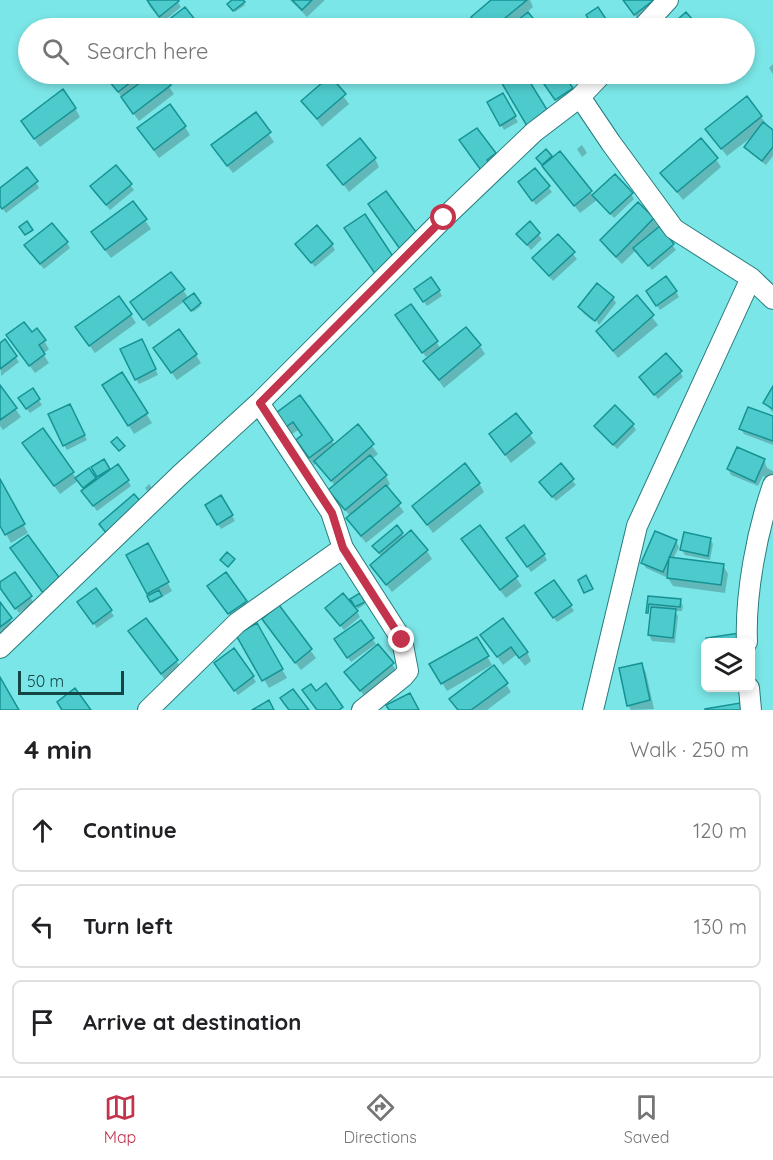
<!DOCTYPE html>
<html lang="en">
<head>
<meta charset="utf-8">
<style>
  body { margin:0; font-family:Quicksand,sans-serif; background:#f2f2f2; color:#202124 }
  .controls { position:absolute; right:18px; bottom:18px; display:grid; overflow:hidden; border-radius:9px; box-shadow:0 3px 9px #0003 }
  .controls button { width:54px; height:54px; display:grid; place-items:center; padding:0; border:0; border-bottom:2px solid #e0e0e0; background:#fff; color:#202124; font:30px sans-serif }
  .scale { position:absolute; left:18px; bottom:15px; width:106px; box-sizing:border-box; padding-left:6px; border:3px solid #154444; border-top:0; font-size:16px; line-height:21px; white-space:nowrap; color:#154444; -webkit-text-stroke:4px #7be6e7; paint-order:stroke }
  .stop { position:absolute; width:18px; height:18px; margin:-14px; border:4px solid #c3334b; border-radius:50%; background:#fff }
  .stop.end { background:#c3334b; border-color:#fff; box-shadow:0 2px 6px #0008 }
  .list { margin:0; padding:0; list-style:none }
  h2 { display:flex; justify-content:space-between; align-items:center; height:78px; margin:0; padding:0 24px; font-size:26px }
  h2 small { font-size:20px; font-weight:400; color:#757577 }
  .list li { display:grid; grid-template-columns:39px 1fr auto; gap:18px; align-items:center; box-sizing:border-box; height:84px; margin:0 12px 12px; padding:0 12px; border:2px solid #e0e0e0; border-radius:9px }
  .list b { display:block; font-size:22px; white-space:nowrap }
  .list em { font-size:20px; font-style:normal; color:#757577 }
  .icon { flex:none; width:33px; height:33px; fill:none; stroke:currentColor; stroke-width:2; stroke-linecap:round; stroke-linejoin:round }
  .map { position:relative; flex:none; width:773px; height:710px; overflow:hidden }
  .search { position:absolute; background:#fff; box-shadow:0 3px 9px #0003; left:18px; right:18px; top:18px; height:66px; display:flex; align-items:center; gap:15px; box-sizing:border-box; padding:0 21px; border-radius:33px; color:#757577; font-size:22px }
  .sheet { height:366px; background:#fff }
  nav { display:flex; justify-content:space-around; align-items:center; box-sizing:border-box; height:84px; border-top:2px solid #e0e0e0; background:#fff; font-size:16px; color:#757577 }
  nav a { display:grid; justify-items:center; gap:3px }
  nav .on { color:#c3334b }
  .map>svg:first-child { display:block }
  .shadow { fill:#0003 }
  .building { fill:#4dcacc; stroke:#159394; stroke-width:1.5 }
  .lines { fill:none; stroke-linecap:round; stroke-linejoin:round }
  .minor-casing { stroke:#277c7d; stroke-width:22 }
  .minor { stroke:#fff; stroke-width:20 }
  .route { stroke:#c3334b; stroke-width:8 }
</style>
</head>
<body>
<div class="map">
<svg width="773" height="710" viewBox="0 0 773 710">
  <rect width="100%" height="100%" fill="#7be6e7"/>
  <path class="shadow" d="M 149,0 L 176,0 L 181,7 L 163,22 L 150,7 L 147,1 Z
    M 235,0 L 241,0 L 245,5 L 235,12 L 230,6 Z
    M 290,0 L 325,0 L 307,17 Z
    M 494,0 L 530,0 L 533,7 L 526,13 L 539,28 L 481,28 L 473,17 Z
    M 623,0 L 652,0 L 658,9 L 640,22 Z
    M 185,9 L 200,28 L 160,28 Z
    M 773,64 L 773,74 L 769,68 Z
    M 107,74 L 145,74 L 148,78 L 155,74 L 160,74 L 174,94 L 139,121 L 109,80 L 105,75 Z
    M 538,74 L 561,74 L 575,94 L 559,104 Z
    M 330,78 L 349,104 L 322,127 L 303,101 Z
    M 502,95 L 518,122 L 504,130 L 489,103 Z
    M 75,108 L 80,117 L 40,147 L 22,122 Z
    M 255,114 L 274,142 L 233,173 L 218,154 Z
    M 761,117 L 773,132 L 773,156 L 766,165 L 749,152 L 745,147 L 753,136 L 727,156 L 707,130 Z
    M 185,127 L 190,135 L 159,158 L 144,137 Z
    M 477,130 L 498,159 L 487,177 Z
    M 582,145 L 587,153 L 582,157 L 577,149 Z
    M 560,153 L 593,196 L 631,194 L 634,199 L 614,218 L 597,200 L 580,213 L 539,160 L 551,157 L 552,160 Z
    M 375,159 L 379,167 L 349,192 L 329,165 Z
    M 716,159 L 721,167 L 683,200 L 662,173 Z
    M 116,167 L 134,190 L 110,210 L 95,192 Z
    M 535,170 L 552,192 L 536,205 L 523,188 Z
    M 36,182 L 39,188 L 6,213 L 0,205 L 0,190 Z
    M 133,203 L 151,229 L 111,258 L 98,241 Z
    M 638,204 L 653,219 L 676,250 L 652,270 L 636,250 L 622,264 L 607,249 L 602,241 Z
    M 530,224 L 542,239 L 531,250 L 518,234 Z
    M 558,236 L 577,259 L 553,281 L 537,263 Z
    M 67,243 L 70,248 L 44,269 L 29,251 Z
    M 332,245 L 335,250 L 315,267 L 300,249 Z
    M 183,290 L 189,299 L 193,295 L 201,306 L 193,312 L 185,301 L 149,327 L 137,311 Z
    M 439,290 L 442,296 L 427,306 L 419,295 Z
    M 676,292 L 679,297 L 660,310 L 651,297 Z
    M 637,297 L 658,325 L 618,358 L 597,331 Z
    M 613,298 L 616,303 L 599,325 L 593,314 L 590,315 L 594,322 L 583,313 L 580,308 Z
    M 411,306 L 441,349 L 480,346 L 485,354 L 444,388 L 425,362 L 436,353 L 435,351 L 426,357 L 400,321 Z
    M 131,315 L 136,323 L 95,353 L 82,336 Z
    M 32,334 L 44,341 L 49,349 L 43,354 L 49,363 L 35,373 L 13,344 Z
    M 5,341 L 19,362 L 1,376 L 0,345 Z
    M 145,346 L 158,375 L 139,384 L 136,379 Z
    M 196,355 L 201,363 L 177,380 L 160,357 Z
    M 680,372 L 683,377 L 658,399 L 640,377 Z
    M 122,374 L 152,423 L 134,434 L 104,385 Z
    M 0,387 L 21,417 L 3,430 L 0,426 Z
    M 773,389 L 773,413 L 765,403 Z
    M 39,400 L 42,405 L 30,413 L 23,404 Z
    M 72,411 L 87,440 L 67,450 L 64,445 Z
    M 278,413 L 332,441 L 335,446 L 357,426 L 378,454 L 372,459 L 386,476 L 390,484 L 386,488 L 404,512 L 366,543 L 353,527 L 348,518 L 350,516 L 330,490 L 335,486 L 318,463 L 314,465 L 302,449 L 303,436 L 298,430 L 292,434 Z
    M 515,415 L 536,443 L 511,463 L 491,435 Z
    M 773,418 L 773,445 L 744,434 L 741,429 Z
    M 633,425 L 636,430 L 617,449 L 596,426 Z
    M 29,452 L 73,473 L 76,479 L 88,470 L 96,482 L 100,479 L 93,468 L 103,461 L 110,471 L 128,481 L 131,486 L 97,511 L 86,496 L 85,489 L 79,480 L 60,494 Z
    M 764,460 L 767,468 L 773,471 L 773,476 L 771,480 L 763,476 L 758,486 L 731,475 L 728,469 Z
    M 572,480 L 576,485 L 556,501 L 544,488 Z
    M 0,482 L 28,533 L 11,543 L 0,523 Z
    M 479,483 L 484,492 L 433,533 L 414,507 Z
    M 149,484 L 154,491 L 151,496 L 145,488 Z
    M 221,497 L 235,521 L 221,529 L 207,505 Z
    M 479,528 L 522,586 L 506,598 L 468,548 Z
    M 402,533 L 404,538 L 427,551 L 432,559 L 392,592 L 372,566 L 382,557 L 377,551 Z
    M 710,539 L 713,544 L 710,560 L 685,555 L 682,550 Z
    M 676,541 L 679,547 L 673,559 L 723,565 L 728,574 L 725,593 L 673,586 L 666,575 L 666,577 L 646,568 L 643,563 Z
    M 511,544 L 544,555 L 547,560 L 531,572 Z
    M 148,545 L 172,591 L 152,603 L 128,555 Z
    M 14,574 L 34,603 L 19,613 L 0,586 L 0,584 Z
    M 96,590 L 114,616 L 97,628 L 82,607 Z
    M 212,591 L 245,602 L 248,607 L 232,618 Z
    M 360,595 L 365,604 L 358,609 L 352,599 Z
    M 540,599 L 570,605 L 574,611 L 557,622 Z
    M 680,600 L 683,606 L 682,611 L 675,611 L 678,616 L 675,643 L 652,641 L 649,635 L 652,609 L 649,603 Z
    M 0,605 L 15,627 L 0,638 Z
    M 279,607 L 316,658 L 301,670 L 269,628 Z
    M 357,612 L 360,617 L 344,630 L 330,613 Z
    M 146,620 L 182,669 L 166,681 L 135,640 Z
    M 360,622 L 376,644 L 351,662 L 339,645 Z
    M 257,625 L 287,678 L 269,688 L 238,635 Z
    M 482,635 L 527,652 L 531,661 L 525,666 L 516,655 L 503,665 Z
    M 477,639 L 492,665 L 447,691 L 431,665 Z
    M 392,664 L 397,672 L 366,698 L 346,672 Z
    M 642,664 L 646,673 L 654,709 L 631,710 L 628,705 Z
    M 219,669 L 253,677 L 256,682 L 238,695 Z
    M 506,684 L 511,692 L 487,710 L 458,710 L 451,699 Z"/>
  <path class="building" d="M 147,0 L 178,0 L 179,1 L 159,17 Z
    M 232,0 L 243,0 L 245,2 L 233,11 L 227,4 Z
    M 292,0 L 312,0 L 302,10 Z
    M 491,0 L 527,0 L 493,28 L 481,28 L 471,17 Z
    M 623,0 L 654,0 L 634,15 Z
    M 185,7 L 200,26 L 198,28 L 158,28 Z
    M 598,7 L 612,28 L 594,28 L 586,15 Z
    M 528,12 L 541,28 L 508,28 Z
    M 686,12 L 700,28 L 670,28 L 669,27 Z
    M 105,74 L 141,74 L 118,92 L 104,75 Z
    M 152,74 L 162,74 L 171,85 L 133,114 L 121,97 Z
    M 500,74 L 525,74 L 549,113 L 527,126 L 497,75 Z
    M 537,74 L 563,74 L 573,88 L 555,100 Z
    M 330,76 L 346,94 L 317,119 L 301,101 Z
    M 63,89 L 76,108 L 34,139 L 21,121 Z
    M 503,93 L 516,116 L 500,126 L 487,102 Z
    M 747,96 L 762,116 L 721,149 L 705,129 Z
    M 170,104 L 186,126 L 154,150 L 137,128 Z
    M 256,112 L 271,132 L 227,166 L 211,145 Z
    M 763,122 L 773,130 L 773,147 L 762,161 L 744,147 Z
    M 477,128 L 496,153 L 487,160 L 492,166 L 483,173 L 459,140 Z
    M 360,138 L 376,158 L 343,185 L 327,165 Z
    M 701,138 L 718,158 L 677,192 L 660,173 Z
    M 546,149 L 552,156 L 542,165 L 536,158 Z
    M 560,151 L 592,191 L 574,206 L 542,166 Z
    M 116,165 L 132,184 L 106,205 L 90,186 Z
    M 27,167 L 38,181 L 2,209 L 0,206 L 0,188 Z
    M 535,168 L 550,186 L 532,201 L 518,182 Z
    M 615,174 L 633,193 L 610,214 L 592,195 Z
    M 386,191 L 419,236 L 400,249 L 368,204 Z
    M 133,201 L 147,219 L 105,250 L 91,232 Z
    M 638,202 L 654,218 L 616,257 L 600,240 Z
    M 365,214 L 396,261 L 376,275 L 344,228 Z
    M 27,221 L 33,230 L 25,235 L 19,227 Z
    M 530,221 L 540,233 L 527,245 L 516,234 Z
    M 52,223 L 68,242 L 40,264 L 24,245 Z
    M 317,225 L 333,244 L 311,263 L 295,244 Z
    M 660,226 L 674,244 L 648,266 L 633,248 Z
    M 558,234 L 575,252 L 549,276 L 532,258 Z
    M 171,272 L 185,289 L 143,320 L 130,302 Z
    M 666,276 L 677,291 L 656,306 L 646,291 Z
    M 431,277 L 440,290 L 423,302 L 414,289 Z
    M 597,283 L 614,297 L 595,321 L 578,307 Z
    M 194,293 L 201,303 L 191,311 L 183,301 Z
    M 637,295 L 654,315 L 613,351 L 596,331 Z
    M 119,296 L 132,314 L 89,346 L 75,327 Z
    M 411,304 L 438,341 L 422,353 L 395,315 Z
    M 24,322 L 32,332 L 37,328 L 46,340 L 39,345 L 45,354 L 29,366 L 6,335 Z
    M 466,327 L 481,345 L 439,380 L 423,361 Z
    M 179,329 L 197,354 L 171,373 L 153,348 Z
    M 5,339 L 17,356 L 0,369 L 0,343 Z
    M 142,339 L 156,369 L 135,380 L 120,349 Z
    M 666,353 L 682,371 L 654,395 L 639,377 Z
    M 122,372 L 148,413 L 128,426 L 102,385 Z
    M 0,385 L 17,408 L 0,420 Z
    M 773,386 L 773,409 L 763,403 Z
    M 33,388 L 40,399 L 26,409 L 18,398 Z
    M 300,395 L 333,440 L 309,458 L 296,440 L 302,435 L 293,422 L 286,427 L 276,413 Z
    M 70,404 L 85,435 L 63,446 L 48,414 Z
    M 615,405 L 634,424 L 613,445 L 594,426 Z
    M 748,407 L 773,416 L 773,441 L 739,429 Z
    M 516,413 L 532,433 L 505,455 L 489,434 Z
    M 358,424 L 374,444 L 331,481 L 314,461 Z
    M 43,428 L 74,472 L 54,486 L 22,443 Z
    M 117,437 L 125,446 L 119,451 L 111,442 Z
    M 737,447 L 765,459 L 755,482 L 727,469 Z
    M 370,455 L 387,475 L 345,510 L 328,490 Z
    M 104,459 L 110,469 L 97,477 L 91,467 Z
    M 465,463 L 480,483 L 427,525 L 412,506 Z
    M 561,463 L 574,479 L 552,497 L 539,482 Z
    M 118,464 L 129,480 L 93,506 L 81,491 Z
    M 89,468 L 96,478 L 83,488 L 75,478 Z
    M 0,479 L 25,524 L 5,535 L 0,526 Z
    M 386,485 L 401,503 L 361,536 L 346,518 Z
    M 134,494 L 143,504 L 107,534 L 99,524 Z
    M 221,495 L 233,515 L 217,525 L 205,505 Z
    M 397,525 L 403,533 L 379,553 L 372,546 Z
    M 480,525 L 518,576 L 500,590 L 461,539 Z
    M 524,525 L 545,554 L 527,567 L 506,538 Z
    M 411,530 L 428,550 L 386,585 L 370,565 Z
    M 655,531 L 677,540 L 663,572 L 641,563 Z
    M 684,532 L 711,538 L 708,556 L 680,550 Z
    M 28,535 L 61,580 L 43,593 L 10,548 Z
    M 148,543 L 169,582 L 147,594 L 126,555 Z
    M 227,552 L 235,559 L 228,567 L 220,560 Z
    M 669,557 L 724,564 L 721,585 L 667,578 Z
    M 15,572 L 32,596 L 15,609 L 0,588 L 0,582 Z
    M 226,572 L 247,601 L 228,614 L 207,586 Z
    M 586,575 L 593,589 L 584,593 L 578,580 Z
    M 554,580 L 572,605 L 553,618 L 535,593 Z
    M 96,588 L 112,610 L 93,624 L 77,602 Z
    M 159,590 L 162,596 L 150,602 L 147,596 Z
    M 343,593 L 358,611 L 340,626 L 325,608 Z
    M 360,593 L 365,602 L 355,607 L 350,599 Z
    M 648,596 L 681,599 L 680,607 L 649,604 L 648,613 L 646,613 Z
    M 0,602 L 12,618 L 0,627 Z
    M 279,605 L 312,649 L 295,663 L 262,619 Z
    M 651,607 L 676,609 L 673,638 L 648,635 Z
    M 146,618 L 178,660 L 161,674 L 128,631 Z
    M 503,618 L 528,652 L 519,658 L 511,647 L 497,657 L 480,635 Z
    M 361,620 L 374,638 L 347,658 L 334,639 Z
    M 257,623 L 283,669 L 262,681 L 236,635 Z
    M 739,633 L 740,642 L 707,642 L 706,638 Z
    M 477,637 L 489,656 L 441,684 L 429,664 Z
    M 378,644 L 394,663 L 360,691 L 344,672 Z
    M 234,648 L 254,676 L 234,691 L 214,663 Z
    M 642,663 L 650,700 L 627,706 L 619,668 Z
    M 494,665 L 508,683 L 471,710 L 458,710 L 449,699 Z
    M 0,677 L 19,710 L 0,710 Z
    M 326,683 L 343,707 L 339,710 L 317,710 L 302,690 L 311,684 L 316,691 Z
    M 75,688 L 91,710 L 62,710 L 57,702 Z
    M 293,689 L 309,710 L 289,710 L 280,698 Z
    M 410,693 L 419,710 L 389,710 L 386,705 Z
    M 269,700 L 274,710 L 252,710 Z
    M 740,703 L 741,710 L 705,710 L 705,709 Z"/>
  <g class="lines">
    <g class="minor-casing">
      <path id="minor" d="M 642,28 L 668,0
        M 580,97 L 611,143 L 674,229 L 751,278 L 773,299
        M 259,403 L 331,512 L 343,548 L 402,640 L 408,671 L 403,677 L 362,710
        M 747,642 C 745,594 757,531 773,485
        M 0,648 L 180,475 L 259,403 L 444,218 L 534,132 L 580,97 L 602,74
        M 749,688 L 751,710
        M 148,710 L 237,623 L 343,548
        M 593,710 L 637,526 L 751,278"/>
    </g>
    <use href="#minor" class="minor"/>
  </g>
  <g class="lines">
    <path class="route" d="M 402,640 L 343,548 L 332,513 L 260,403 L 444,218"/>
  </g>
</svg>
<div class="controls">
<button><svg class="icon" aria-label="layers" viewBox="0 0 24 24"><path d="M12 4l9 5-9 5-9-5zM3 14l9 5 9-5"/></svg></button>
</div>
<div class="scale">50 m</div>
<div class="stop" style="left:444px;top:218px"></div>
<div class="stop end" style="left:402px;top:640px"></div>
<div class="search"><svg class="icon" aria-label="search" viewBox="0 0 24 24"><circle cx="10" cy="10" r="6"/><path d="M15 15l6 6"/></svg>Search here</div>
</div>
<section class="sheet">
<h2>4 min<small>Walk · 250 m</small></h2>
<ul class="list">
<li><svg class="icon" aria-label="ahead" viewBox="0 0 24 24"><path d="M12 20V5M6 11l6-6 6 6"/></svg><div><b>Continue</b></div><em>120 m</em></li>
<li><svg class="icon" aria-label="left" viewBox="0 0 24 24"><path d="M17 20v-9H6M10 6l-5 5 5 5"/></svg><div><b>Turn left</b></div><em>130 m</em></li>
<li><svg class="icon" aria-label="arrive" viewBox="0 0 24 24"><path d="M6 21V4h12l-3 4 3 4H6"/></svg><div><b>Arrive at destination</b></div></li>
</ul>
</section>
<nav>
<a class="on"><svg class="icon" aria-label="map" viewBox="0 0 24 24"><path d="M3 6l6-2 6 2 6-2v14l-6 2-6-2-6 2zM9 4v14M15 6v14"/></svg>Map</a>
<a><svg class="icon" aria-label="directions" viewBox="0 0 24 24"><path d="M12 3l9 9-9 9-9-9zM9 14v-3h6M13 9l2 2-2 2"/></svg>Directions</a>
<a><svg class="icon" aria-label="saved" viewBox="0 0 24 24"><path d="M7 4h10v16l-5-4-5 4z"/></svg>Saved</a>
</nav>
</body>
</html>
